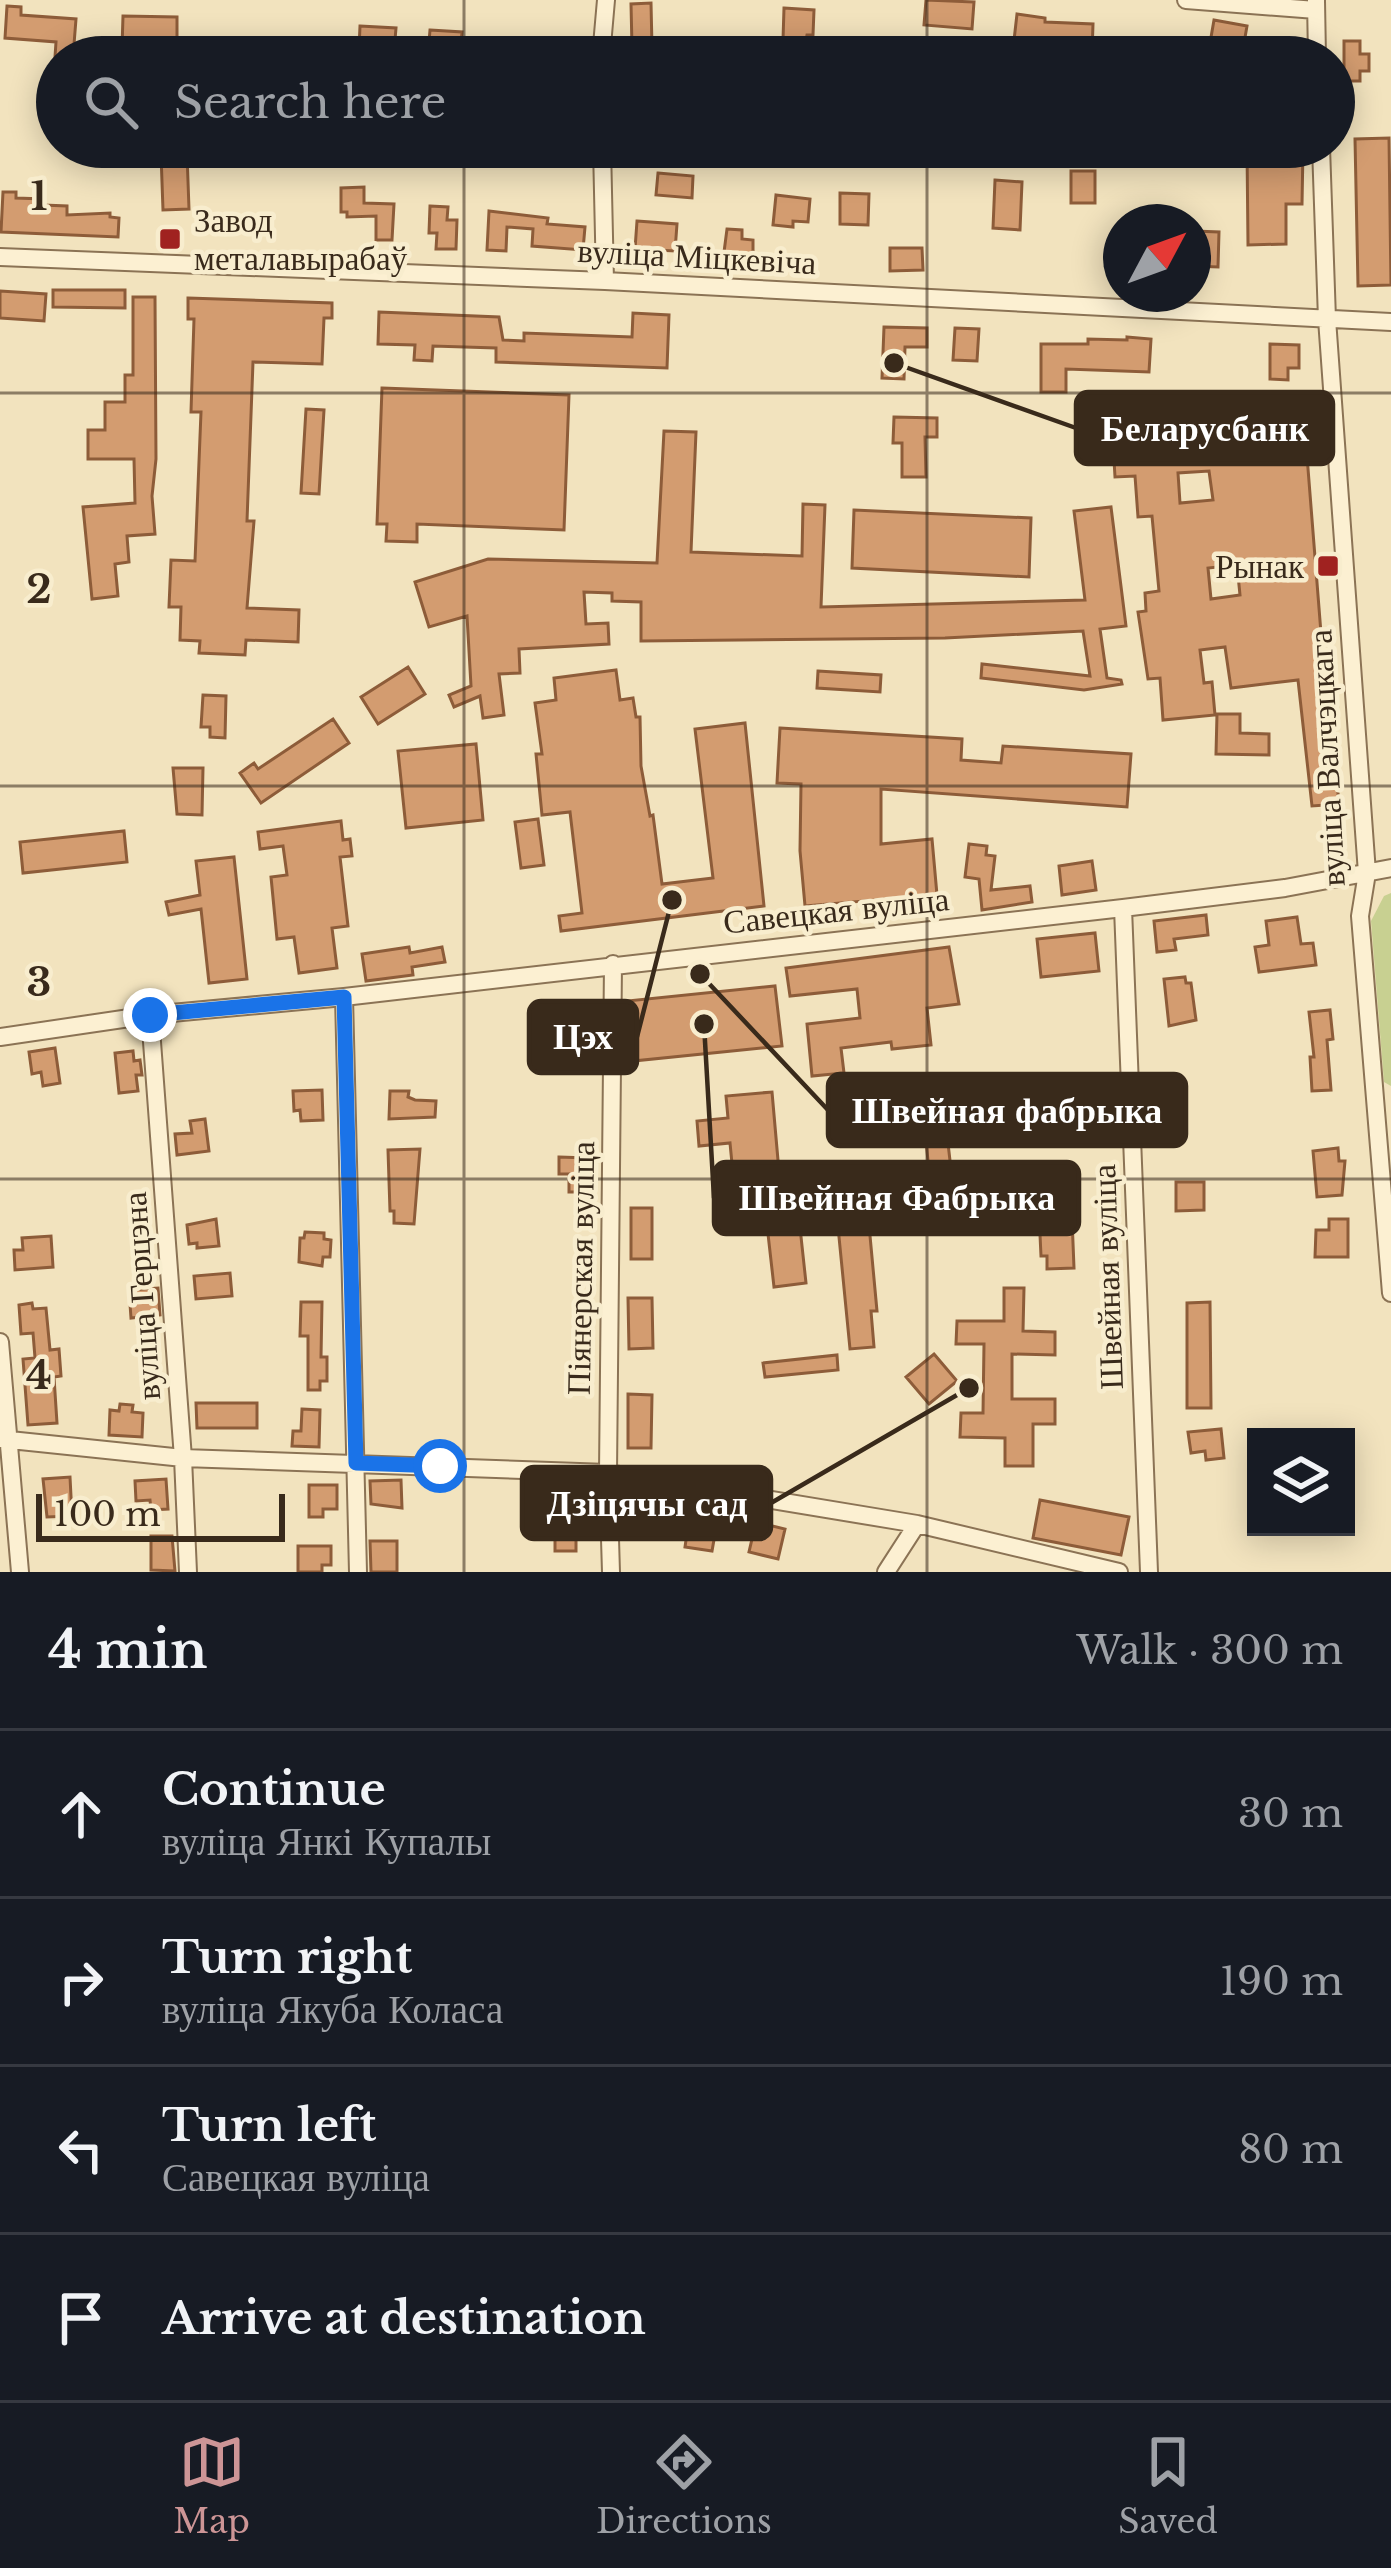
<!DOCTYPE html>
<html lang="en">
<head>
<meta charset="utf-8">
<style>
  body { margin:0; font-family:"Libre Baskerville",serif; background:#20242c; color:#f1f3f6 }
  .controls { position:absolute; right:36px; bottom:36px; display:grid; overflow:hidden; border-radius:0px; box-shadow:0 6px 30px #0003 }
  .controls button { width:108px; height:108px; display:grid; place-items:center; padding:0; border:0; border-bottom:3px solid #363941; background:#171b24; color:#f1f3f6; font:60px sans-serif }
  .compass { position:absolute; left:1103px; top:204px; width:108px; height:108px; border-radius:50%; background:#171b24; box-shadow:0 6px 30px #0003; rotate:49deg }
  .scale { position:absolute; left:36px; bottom:30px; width:249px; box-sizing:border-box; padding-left:12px; border:6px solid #392a1b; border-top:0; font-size:33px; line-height:42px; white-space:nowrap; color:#392a1b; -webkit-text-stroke:9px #f8edce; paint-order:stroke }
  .stop { position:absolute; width:36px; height:36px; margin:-27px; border:9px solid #1a73e8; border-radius:50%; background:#fff }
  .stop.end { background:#1a73e8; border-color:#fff; box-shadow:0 3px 12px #0008 }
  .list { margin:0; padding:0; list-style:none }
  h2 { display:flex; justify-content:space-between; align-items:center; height:156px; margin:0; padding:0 48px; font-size:51px }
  h2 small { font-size:39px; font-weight:400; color:#9ea1a6 }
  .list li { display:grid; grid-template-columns:78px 1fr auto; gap:36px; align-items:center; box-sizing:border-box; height:168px; padding:0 48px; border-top:3px solid #363941 }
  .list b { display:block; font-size:45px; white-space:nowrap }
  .list p { margin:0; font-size:39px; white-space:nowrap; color:#9ea1a6 }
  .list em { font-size:39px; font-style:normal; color:#9ea1a6 }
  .icon { flex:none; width:66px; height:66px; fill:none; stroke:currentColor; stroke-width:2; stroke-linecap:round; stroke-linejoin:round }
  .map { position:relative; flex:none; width:1391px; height:1572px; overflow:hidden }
  .search { position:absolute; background:#171b24; box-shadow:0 6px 30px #0003; left:36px; right:36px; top:36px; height:132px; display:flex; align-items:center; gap:30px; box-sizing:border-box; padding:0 42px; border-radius:66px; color:#9ea1a6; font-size:45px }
  .sheet { height:828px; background:#171b24 }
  nav { display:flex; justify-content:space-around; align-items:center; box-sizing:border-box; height:168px; border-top:3px solid #363941; background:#171b24; font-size:33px; color:#9ea1a6 }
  nav a { display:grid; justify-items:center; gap:6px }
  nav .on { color:#cd9596 }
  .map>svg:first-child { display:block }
  .green { fill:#c8d091 }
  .building { fill:#d39c70; stroke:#8d5c39; stroke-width:3; fill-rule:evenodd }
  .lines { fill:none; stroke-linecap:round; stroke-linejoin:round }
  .minor-casing { stroke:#8b7355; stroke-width:20 }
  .minor { stroke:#fcf0d2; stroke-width:16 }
  .route { stroke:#1a73e8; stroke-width:15 }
  .grid { fill:none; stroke:#392a1b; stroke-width:3; stroke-opacity:0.55 }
  .poi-dot { fill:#a02220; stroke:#f8edce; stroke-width:4.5 }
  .labels { text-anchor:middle; stroke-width:9; stroke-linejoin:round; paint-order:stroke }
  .poi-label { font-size:33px; fill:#392a1b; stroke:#f8edce; text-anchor:start }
  .street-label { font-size:33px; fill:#392a1b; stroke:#f8edce }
  .grid-label { font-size:39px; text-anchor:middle; font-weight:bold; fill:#392a1b; stroke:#f8edce; stroke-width:9; stroke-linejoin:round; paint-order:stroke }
  .leader { fill:none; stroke:#392a1b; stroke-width:4.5 }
  .callout-dot { fill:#392a1b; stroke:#f8edce; stroke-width:4.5 }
  .callout { fill:#392a1b; stroke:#392a1b; stroke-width:4.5 }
  .callout-label { font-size:36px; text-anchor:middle; font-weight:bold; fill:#fff }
</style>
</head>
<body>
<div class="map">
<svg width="1391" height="1572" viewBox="0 0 1391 1572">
  <rect width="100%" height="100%" fill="#f2e3be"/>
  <path class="green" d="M 1391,893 L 1391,1086 L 1384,1082 L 1371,921 L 1384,896 Z"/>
  <path class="building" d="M 926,0 L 974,2 L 972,29 L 924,25 Z
    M 651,3 L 652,47 L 632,47 L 631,4 Z
    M 7,6 L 21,7 L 21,15 L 76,19 L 73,57 L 55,57 L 56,42 L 5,38 Z
    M 784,8 L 814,10 L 813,35 L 807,35 L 806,41 L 783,40 Z
    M 1017,14 L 1045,18 L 1045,22 L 1093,24 L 1092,54 L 1013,49 Z
    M 123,16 L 177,17 L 177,49 L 122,48 Z
    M 1214,20 L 1247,26 L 1243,49 L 1210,43 Z
    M 360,26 L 396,28 L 394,52 L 359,49 Z
    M 430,30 L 462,32 L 460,56 L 428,54 Z
    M 1344,41 L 1360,41 L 1360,54 L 1369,54 L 1369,71 L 1360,71 L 1360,81 L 1344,81 Z
    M 1389,138 L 1391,285 L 1358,286 L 1355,139 Z
    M 1292,147 L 1303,149 L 1302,204 L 1286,204 L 1286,244 L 1248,245 L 1247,148 Z
    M 187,153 L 189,209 L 163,210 L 161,154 Z
    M 1071,171 L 1095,171 L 1095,203 L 1071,203 Z
    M 658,173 L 693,176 L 692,198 L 656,195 Z
    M 995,180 L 1022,182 L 1020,230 L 993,228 Z
    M 364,187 L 364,203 L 394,204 L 392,240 L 376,240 L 376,216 L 347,217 L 347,212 L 341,212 L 341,188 Z
    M 3,192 L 16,192 L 16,198 L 44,199 L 43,205 L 67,206 L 67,215 L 110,213 L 110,217 L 119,218 L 118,237 L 1,232 Z
    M 840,193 L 869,194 L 868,225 L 840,224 Z
    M 776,195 L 810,199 L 808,222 L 793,221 L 793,227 L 773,225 Z
    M 430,206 L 448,207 L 447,220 L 457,220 L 456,249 L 436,249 L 437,233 L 429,233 Z
    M 489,211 L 548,218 L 547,224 L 585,227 L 583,250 L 532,246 L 533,229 L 507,227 L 506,251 L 487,250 Z
    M 637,221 L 677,224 L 675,251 L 635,249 Z
    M 727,229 L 742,230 L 742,239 L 753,240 L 753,261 L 723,260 Z
    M 1194,231 L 1219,232 L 1218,267 L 1193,266 Z
    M 890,248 L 922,248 L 923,270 L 890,271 Z
    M 53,290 L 125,290 L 125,308 L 53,307 Z
    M 0,291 L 46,294 L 44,321 L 0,318 Z
    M 133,297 L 155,297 L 156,459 L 152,496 L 155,534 L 127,536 L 129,562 L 115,564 L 118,596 L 92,599 L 83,507 L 135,503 L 134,459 L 88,459 L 88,430 L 105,430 L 105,402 L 125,402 L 125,375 L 133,375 Z
    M 188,298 L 332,303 L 332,318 L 324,318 L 322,364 L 253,362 L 247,521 L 254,521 L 247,608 L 299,610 L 298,642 L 246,640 L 245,655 L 199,653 L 200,641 L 180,640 L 181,607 L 169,607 L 171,560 L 195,561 L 201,412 L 191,412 L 194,319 L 188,319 Z
    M 379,312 L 499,317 L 503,340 L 524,341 L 524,333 L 632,337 L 633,313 L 669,315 L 667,368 L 496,362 L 496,348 L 433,346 L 432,361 L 414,360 L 415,345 L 378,344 Z
    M 884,327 L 927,328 L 927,347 L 905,347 L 904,379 L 882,378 Z
    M 955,328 L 979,329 L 977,361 L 953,360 Z
    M 1127,337 L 1151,339 L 1149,372 L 1066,369 L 1066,392 L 1041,392 L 1041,344 L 1088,344 L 1088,339 L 1127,340 Z
    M 1270,344 L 1299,345 L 1299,368 L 1288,368 L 1288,380 L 1270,379 Z
    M 382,388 L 569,395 L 564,530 L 417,524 L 417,542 L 386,541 L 387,524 L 377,524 Z
    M 1136,392 L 1193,393 L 1192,409 L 1135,408 Z
    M 306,409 L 324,410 L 319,494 L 301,493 Z
    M 894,417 L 937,418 L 937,437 L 925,437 L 926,477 L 902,477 L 902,443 L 893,443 Z
    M 664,431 L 696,432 L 691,552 L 802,556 L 803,504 L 825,505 L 821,607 L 1085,600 L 1074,511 L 1111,507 L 1126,626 L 1100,629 L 1107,678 L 1121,680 L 1122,684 L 1084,690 L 981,678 L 982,664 L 1090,676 L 1083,631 L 945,638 L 641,641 L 641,602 L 612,601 L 612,593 L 584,592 L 586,624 L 608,623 L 609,644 L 519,649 L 520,673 L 499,674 L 504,715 L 483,718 L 480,696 L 454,707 L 449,695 L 471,686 L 467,616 L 429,627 L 415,582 L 488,559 L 657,563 Z
    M 1283,432 L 1285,458 L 1307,456 L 1322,646 L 1319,647 L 1325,692 L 1329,691 L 1339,804 L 1312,806 L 1298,680 L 1231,688 L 1225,647 L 1200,650 L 1204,683 L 1212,682 L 1215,715 L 1163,720 L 1160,678 L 1148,679 L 1138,612 L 1146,611 L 1145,593 L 1159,591 L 1152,516 L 1138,517 L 1135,476 L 1115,477 L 1114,460 L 1200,454 L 1199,438 ZM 1209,471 L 1213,500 L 1180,503 L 1178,473 ZM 1237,565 L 1240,595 L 1211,599 L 1208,568 Z
    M 854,510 L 1031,518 L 1029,577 L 852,568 Z
    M 408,667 L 425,694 L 378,724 L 361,697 Z
    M 616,670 L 620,700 L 633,698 L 636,717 L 640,717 L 641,766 L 650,816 L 653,815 L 662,884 L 713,878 L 695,729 L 745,723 L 764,906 L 561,931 L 559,916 L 582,913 L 570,812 L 542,815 L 536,754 L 542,754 L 535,703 L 556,700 L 554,678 Z
    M 818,671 L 881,675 L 880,692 L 817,688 Z
    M 203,695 L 226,696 L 225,738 L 210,737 L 210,727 L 201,727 Z
    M 1217,714 L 1240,714 L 1240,733 L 1269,734 L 1269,755 L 1216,754 Z
    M 333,719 L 349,743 L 261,803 L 240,773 L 254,763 L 258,769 Z
    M 780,728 L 962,739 L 961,760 L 1001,763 L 1003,746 L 1131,754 L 1127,807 L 881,789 L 881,844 L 932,839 L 937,895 L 805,906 L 800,851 L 801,784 L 777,783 Z
    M 476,744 L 483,820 L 406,828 L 398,751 Z
    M 173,768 L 203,768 L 202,815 L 177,814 Z
    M 538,819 L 544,865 L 521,868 L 515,822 Z
    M 341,821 L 343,840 L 350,839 L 352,856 L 340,857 L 348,926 L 332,928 L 337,968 L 299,973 L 294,937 L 277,939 L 271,877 L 287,875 L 283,846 L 260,849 L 258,832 Z
    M 124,831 L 127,862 L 23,873 L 20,842 Z
    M 969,844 L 987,846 L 986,855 L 995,856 L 991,890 L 1030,886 L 1032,902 L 982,910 L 979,879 L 965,877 Z
    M 234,857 L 247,979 L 209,983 L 201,909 L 169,915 L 166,902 L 200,895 L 196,861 Z
    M 1092,861 L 1096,890 L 1062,895 L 1059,866 Z
    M 1206,915 L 1208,935 L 1174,939 L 1176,950 L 1157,952 L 1154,921 Z
    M 1297,917 L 1301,944 L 1313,943 L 1316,965 L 1259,972 L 1255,947 L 1269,945 L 1266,921 Z
    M 1095,933 L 1099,971 L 1041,977 L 1037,939 Z
    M 409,947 L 410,953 L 442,947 L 445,962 L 412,967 L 413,975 L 366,981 L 362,954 Z
    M 949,947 L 959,1004 L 927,1008 L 931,1045 L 892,1049 L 891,1042 L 841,1048 L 844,1073 L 812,1076 L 807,1024 L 860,1018 L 857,989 L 790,996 L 786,968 Z
    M 1185,977 L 1186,983 L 1191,983 L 1196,1020 L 1169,1026 L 1164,979 Z
    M 775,986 L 782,1046 L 633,1061 L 627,1001 Z
    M 1330,1010 L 1333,1039 L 1327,1040 L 1331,1090 L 1312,1091 L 1310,1057 L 1314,1057 L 1309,1012 Z
    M 55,1048 L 60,1083 L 43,1086 L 41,1072 L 32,1074 L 29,1052 Z
    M 133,1051 L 134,1061 L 140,1060 L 142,1075 L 136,1075 L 138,1091 L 119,1093 L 115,1053 Z
    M 322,1090 L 323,1120 L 301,1121 L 300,1110 L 294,1111 L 293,1091 Z
    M 390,1091 L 409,1091 L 408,1097 L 415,1100 L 436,1101 L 435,1117 L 389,1119 Z
    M 772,1092 L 780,1183 L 795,1181 L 806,1283 L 774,1287 L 761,1172 L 733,1174 L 730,1143 L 699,1146 L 697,1121 L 728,1118 L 726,1096 Z
    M 943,1100 L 952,1178 L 957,1177 L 961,1214 L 869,1225 L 877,1311 L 871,1311 L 874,1347 L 850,1349 L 834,1186 L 854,1185 L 855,1199 L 886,1196 L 885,1185 L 930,1180 L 922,1103 Z
    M 205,1119 L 209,1151 L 177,1155 L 175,1134 L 192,1133 L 190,1121 Z
    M 1338,1148 L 1339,1161 L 1345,1161 L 1342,1195 L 1317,1197 L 1313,1151 Z
    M 420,1149 L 414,1224 L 394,1223 L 394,1211 L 390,1211 L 388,1150 Z
    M 559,1157 L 587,1158 L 586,1168 L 594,1168 L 594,1181 L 586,1181 L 586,1192 L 569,1192 L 569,1174 L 559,1174 Z
    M 1070,1168 L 1074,1268 L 1047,1269 L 1047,1256 L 1041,1256 L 1037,1170 Z
    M 1176,1182 L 1204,1182 L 1204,1210 L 1176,1211 Z
    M 631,1208 L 652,1208 L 652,1259 L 631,1259 Z
    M 216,1219 L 219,1246 L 197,1248 L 197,1243 L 189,1244 L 187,1225 Z
    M 1329,1219 L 1348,1219 L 1348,1257 L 1315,1257 L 1316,1230 L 1329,1230 Z
    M 305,1232 L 324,1233 L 324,1239 L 331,1240 L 330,1257 L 323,1257 L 322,1266 L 299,1262 L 300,1238 L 304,1238 Z
    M 51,1236 L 53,1267 L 15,1270 L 14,1250 L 23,1250 L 22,1238 Z
    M 230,1273 L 232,1296 L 196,1299 L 194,1276 Z
    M 158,1288 L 160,1315 L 131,1318 L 129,1290 Z
    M 1004,1288 L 1024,1288 L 1023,1331 L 1055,1332 L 1055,1355 L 1012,1354 L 1012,1399 L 1055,1399 L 1055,1424 L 1033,1424 L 1033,1466 L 1005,1466 L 1005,1438 L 960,1437 L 961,1413 L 983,1413 L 984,1344 L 956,1344 L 957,1321 L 1004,1321 Z
    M 628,1298 L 652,1298 L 653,1348 L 629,1349 Z
    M 301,1302 L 322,1302 L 321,1357 L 327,1357 L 327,1381 L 320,1381 L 320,1390 L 308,1390 L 308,1336 L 300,1336 Z
    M 1210,1302 L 1211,1408 L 1187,1408 L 1187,1303 Z
    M 32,1303 L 33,1309 L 46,1308 L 50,1350 L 59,1349 L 61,1376 L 54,1377 L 57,1423 L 28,1425 L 23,1359 L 35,1358 L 33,1333 L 21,1334 L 19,1305 Z
    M 934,1354 L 957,1381 L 929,1404 L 906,1377 Z
    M 837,1355 L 838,1370 L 765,1377 L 763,1363 Z
    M 628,1394 L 652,1395 L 651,1448 L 628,1448 Z
    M 196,1403 L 257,1403 L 257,1428 L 197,1428 Z
    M 120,1404 L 133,1405 L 132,1412 L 143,1413 L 142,1437 L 109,1435 L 110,1410 L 119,1411 Z
    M 302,1409 L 320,1410 L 319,1447 L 292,1446 L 293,1431 L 301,1431 Z
    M 1221,1429 L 1224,1458 L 1206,1460 L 1205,1451 L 1191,1453 L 1188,1432 Z
    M 70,1477 L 72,1516 L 47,1517 L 43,1479 Z
    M 166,1479 L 168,1509 L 151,1510 L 150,1500 L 136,1501 L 135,1481 Z
    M 401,1480 L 402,1508 L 371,1504 L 370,1481 Z
    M 309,1485 L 337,1485 L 337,1509 L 323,1509 L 323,1517 L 309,1517 Z
    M 555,1498 L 576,1498 L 576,1551 L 555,1551 Z
    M 1040,1500 L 1129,1517 L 1121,1555 L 1033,1538 Z
    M 690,1512 L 718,1517 L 712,1551 L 685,1547 Z
    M 756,1522 L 785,1529 L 778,1559 L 749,1552 Z
    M 151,1536 L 172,1536 L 175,1571 L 151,1570 Z
    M 370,1541 L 397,1541 L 397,1572 L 371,1572 Z
    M 298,1546 L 331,1546 L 331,1565 L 322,1565 L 322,1572 L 298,1572 Z"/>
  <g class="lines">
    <g class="minor-casing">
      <path id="minor" d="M 1186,0 L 1316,10
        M 1316,1 L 1317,57
        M 601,57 L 606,0
        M 602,147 L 605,281
        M 1321,147 L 1327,319 L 1367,873 L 1360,916 L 1391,1293
        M 0,257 L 605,281 L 1391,322
        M 1123,908 L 1149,1572
        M 344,997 L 358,1572
        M 150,1015 L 183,1458 L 188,1572
        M 0,1037 L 150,1015 L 344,997 L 1123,908 L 1285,888 L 1391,868
        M 0,1342 L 20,1572
        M 0,1439 L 183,1458 L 608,1473 L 917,1524 L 1119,1572
        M 611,1572 L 608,1473 L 613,964
        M 886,1572 L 917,1524"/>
    </g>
    <use href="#minor" class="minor"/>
  </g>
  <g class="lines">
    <path class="route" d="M 150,1015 L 344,997 L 356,1463 L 440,1466"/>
  </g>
  <path class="grid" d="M 464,0 L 464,57M 927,0 L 927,57M 464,147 L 464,1572M 927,147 L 927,1572M 0,393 L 1391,393M 0,786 L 1391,786M 0,1179 L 1391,1179"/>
  <g class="poi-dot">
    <rect x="158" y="227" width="24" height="24" rx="6"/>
    <rect x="1316" y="554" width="24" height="24" rx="6"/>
  </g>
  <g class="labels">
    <g class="poi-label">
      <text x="194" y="232">Завод<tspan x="194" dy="38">металавырабаў</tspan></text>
      <text x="1304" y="578" text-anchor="end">Рынак</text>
    </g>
    <g class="street-label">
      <text transform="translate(697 256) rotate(3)" y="12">вуліца Міцкевіча</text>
      <text transform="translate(1326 758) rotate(-93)" y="12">вуліца Валчэцкага</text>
      <text transform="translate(836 910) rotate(-6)" y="12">Савецкая вуліца</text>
      <text transform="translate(580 1268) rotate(-89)" y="12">Піянерская вуліца</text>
      <text transform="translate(1107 1277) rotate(-92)" y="12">Швейная вуліца</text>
      <text transform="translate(141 1296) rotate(-94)" y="12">вуліца Герцэна</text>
    </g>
  </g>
  <g class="grid-label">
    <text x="39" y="210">1</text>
    <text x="39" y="603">2</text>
    <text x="39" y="996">3</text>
    <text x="39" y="1389">4</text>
  </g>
  <path class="leader" d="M894 363L1076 428M672 900L637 1037M700 974L828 1110M704 1024L714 1198M969 1388L771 1503"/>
  <g class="callout-dot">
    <circle cx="894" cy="363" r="12"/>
    <circle cx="672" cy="900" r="12"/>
    <circle cx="700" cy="974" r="12"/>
    <circle cx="704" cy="1024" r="12"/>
    <circle cx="969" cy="1388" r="12"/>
  </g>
  <g class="callout">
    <rect x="1076" y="392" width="257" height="72" rx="12"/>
    <rect x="529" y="1001" width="108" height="72" rx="12"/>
    <rect x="828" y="1074" width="358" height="72" rx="12"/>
    <rect x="714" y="1162" width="365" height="72" rx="12"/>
    <rect x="522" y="1467" width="249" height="72" rx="12"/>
  </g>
  <g class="callout-label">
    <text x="1205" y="441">Беларусбанк</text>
    <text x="583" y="1049">Цэх</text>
    <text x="1007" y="1123">Швейная фабрыка</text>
    <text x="897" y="1210">Швейная Фабрыка</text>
    <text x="647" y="1516">Дзіцячы сад</text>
  </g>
</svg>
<div class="controls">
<button><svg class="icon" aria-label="layers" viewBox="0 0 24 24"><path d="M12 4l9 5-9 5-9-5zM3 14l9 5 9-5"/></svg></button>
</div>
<svg class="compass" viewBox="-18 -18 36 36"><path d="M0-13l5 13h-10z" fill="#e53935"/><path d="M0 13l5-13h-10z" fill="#9ea1a6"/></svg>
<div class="scale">100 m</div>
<div class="stop" style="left:440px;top:1466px"></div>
<div class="stop end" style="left:150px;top:1015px"></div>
<div class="search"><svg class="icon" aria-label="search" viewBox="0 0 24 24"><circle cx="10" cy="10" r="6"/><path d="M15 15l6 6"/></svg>Search here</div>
</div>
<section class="sheet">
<h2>4 min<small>Walk · 300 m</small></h2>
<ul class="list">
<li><svg class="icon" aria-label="ahead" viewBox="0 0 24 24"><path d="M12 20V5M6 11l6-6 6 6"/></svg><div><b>Continue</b><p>вуліца Янкі Купалы</p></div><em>30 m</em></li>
<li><svg class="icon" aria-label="right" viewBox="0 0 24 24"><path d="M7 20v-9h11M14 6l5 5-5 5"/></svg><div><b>Turn right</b><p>вуліца Якуба Коласа</p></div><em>190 m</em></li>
<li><svg class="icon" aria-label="left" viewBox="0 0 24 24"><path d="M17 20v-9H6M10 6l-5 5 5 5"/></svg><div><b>Turn left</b><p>Савецкая вуліца</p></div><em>80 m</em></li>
<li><svg class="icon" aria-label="arrive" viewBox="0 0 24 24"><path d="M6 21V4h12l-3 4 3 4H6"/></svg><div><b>Arrive at destination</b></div></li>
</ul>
</section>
<nav>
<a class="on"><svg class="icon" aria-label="map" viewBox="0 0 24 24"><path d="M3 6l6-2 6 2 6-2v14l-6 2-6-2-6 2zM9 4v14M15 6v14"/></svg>Map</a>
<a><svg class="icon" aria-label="directions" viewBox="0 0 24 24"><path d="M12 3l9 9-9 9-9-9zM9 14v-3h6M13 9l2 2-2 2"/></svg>Directions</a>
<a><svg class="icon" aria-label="saved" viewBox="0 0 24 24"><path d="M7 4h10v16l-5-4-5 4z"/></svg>Saved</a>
</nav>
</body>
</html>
